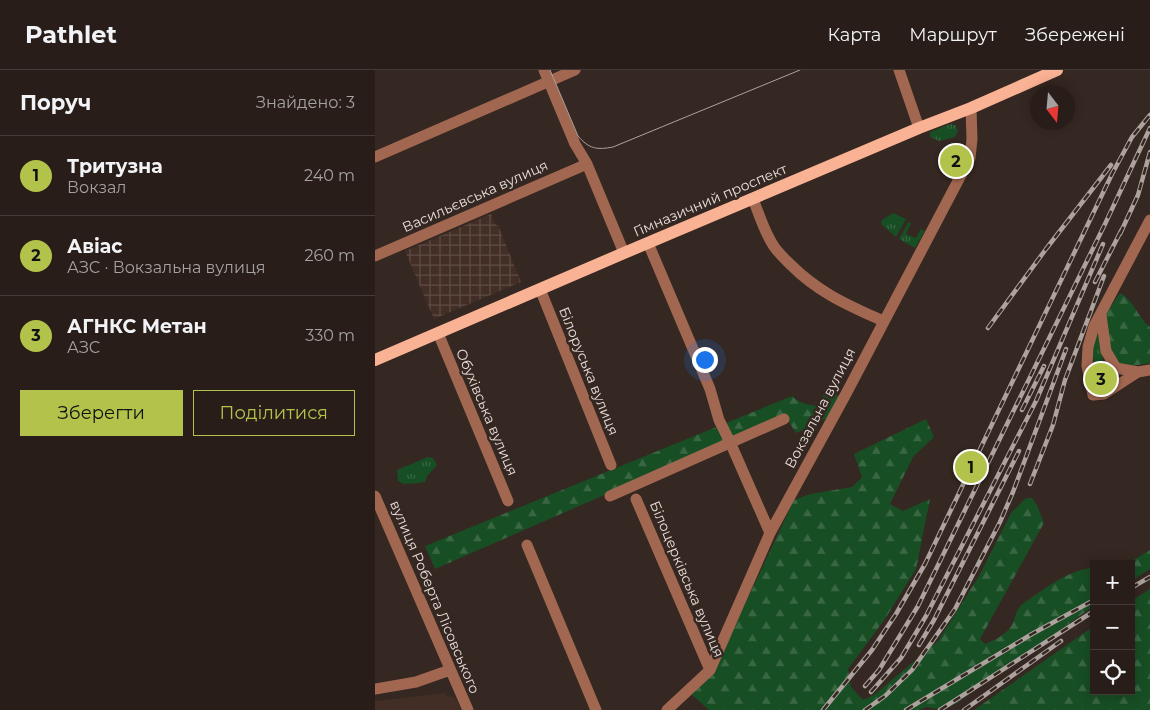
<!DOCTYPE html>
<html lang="uk">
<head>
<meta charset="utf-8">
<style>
  body { margin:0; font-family:Montserrat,sans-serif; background:#302622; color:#f1f3f6 }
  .controls { position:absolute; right:15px; bottom:15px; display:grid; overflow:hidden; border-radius:0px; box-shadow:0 2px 12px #0003 }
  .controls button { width:45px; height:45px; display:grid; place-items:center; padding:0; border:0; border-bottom:1px solid #443b38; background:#281d19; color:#f1f3f6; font:25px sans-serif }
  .compass { position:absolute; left:655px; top:15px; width:45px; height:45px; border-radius:50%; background:#281d19; box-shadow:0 2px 12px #0003; rotate:164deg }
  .you { position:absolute; left:329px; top:289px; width:18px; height:18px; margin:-12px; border:4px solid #fff; border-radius:50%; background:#1a73e8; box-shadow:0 0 0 8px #1a73e833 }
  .badge { display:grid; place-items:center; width:32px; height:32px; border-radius:50%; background:#b3c24b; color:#111; font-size:16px; font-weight:700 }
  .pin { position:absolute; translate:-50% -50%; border:2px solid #fff; box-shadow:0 1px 5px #0006 }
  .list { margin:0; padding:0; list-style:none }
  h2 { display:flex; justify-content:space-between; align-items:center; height:65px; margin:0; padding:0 20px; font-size:21px }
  h2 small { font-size:16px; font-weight:400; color:#a5a2a2 }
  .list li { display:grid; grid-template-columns:32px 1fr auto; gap:15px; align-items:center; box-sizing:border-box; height:80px; padding:0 20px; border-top:1px solid #443b38 }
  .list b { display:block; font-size:19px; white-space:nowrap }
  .list p { margin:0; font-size:16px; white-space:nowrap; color:#a5a2a2 }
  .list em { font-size:16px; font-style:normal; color:#a5a2a2 }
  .actions { display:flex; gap:10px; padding:15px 20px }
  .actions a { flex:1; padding:11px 0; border:1px solid #b3c24b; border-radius:0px; text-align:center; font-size:18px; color:#b3c24b }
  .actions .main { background:#b3c24b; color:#111 }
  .icon { flex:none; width:28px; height:28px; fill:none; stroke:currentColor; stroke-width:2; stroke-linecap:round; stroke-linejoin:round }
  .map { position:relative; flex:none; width:775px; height:640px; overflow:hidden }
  header { display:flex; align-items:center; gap:30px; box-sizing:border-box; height:70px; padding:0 25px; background:#281d19; border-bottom:1px solid #443b38 }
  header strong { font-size:24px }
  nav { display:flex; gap:28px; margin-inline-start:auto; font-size:18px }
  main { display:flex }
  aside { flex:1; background:#281d19 }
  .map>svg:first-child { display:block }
  .built { fill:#432e25 }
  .industrial { fill:url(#industrial-grid) }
  .grass { fill:url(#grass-tufts) }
  .forest { fill:url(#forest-firs) }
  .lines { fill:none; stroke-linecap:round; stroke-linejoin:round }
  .minor { stroke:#a16750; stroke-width:11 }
  .major { stroke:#fab295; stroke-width:12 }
  .tram { stroke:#ada29d; stroke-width:1 }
  .rail-casing { stroke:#ada29d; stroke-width:4.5 }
  .rail { stroke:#352721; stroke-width:2.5; stroke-dasharray:8; stroke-linecap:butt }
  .labels { text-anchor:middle; stroke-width:5; stroke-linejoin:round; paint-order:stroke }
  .street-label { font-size:14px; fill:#e8deda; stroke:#352721 }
</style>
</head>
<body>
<header>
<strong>Pathlet</strong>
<nav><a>Карта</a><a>Маршрут</a><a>Збережені</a></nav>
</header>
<main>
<aside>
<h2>Поруч<small>Знайдено: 3</small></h2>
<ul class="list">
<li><span class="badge">1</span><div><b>Тритузна</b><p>Вокзал</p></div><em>240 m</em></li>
<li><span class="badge">2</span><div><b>Авіас</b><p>АЗС · Вокзальна вулиця</p></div><em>260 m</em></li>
<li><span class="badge">3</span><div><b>АГНКС Метан</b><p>АЗС</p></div><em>330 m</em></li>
</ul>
<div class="actions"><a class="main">Зберегти</a><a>Поділитися</a></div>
</aside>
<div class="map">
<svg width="775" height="640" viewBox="0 0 775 640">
  <defs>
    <pattern id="industrial-grid" width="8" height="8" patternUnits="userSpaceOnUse" patternTransform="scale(1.25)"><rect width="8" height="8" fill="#432e25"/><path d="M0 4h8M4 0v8" fill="none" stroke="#5e4c44"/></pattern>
    <pattern id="grass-tufts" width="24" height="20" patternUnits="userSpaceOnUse" patternTransform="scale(1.25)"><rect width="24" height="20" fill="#184e24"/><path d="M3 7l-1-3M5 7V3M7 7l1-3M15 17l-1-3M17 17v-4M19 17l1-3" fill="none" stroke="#3a6743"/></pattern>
    <pattern id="forest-firs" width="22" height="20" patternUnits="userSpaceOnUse" patternTransform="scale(1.25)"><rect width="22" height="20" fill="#184e24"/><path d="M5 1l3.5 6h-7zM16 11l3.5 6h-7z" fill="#3a6743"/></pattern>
  </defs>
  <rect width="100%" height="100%" fill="#352721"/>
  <path class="built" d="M 70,623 L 71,626 L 78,627 L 82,631 L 86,640 L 0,640 L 0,631 Z"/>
  <path class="industrial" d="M 116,144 L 120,153 L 122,156 L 123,155 L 146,212 L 59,249 L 30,181 Z"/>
  <path class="grass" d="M 575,54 L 580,55 L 583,60 L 580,67 L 564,71 L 555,67 L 555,62 Z
    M 518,143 L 531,149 L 521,167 L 506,154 L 507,150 Z
    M 533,152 L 536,153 L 531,164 L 541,168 L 546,159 L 550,161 L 540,178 L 524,169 Z
    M 724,254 L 728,290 L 726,294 L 723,296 L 719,293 L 717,276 Z
    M 53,387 L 58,388 L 62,395 L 52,406 L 50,412 C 42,414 36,413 29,414 L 23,411 L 22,400 Z"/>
  <path class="forest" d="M 745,223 C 759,230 763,248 775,257 L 775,293 L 756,296 L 742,294 L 736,286 L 729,246 Z
    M 451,320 L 466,327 L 460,346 C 446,349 435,358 421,363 L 410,346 L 60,499 L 50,476 L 417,326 C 424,333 433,335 443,336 Z
    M 551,349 L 559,367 L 538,387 L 515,434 L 528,441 L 555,429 L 541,499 L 510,549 L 473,599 L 476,617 L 488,630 L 499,625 L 563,571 L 604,506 L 636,443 L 651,428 L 657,428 L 662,435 L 669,453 L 605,569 L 610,574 C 622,569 635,563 639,550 C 641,544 642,540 646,535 C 665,522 695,498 719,498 L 719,536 L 580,634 L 568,640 L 552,637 L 544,640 L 334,640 L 317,625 L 340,598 L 419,430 L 435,424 L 477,417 L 487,407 L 479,384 Z
    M 775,480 L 775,499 L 756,511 L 756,494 L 752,494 Z
    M 775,519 L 775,640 L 599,640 L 719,556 L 719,621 L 756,621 L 756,531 Z"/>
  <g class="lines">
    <path class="minor" d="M 169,0 L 200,74 L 212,94 L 249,183
      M 524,0 L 544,58
      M 0,87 L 200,0
      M 378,129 C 384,144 389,161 398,175 C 403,183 410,189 416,195 C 444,223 473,235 508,251
      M 775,150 L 719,256 L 713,277 L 712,296 L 718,325 L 729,324 L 763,302 L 775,300
      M 273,173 L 335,319 L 344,350 L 355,372 L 395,463
      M 0,186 L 212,94
      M 165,219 L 236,395
      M 726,245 L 731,281 L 741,298 L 763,302
      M 63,263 L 133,431
      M 0,426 L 93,640
      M 235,426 L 409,349
      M 261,429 L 335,600
      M 152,475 L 221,640
      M 0,619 L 41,612 L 75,600
      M 292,640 L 335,600 L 395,463 L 472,322 L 595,88 L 597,69 L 596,38"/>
    <path class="major" d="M 0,290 L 249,183 L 544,58 L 596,38 L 682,0"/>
    <path class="tram" d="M 175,0 L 203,66 C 214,79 222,80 238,77 L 425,0"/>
    <g class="rail-casing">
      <path id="rail" d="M 745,164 L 763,125 L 775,82
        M 720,212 L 747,159
        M 613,258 L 671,179 L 736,95
        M 647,340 L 669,296
        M 655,414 L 678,355 L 690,310 L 729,206
        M 756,518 L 775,507
        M 544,575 L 559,550 L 644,381
        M 490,616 L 504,600 L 543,536 L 730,154 L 775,58
        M 496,622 L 526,588 L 551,546 L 661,331 L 728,174
        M 448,640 L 497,580 L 521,544 L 550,494 L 737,104 L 757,67 L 775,45
        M 490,640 L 510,626 L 537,600 L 580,539 L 625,452 L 638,422 L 691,279
        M 531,640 L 657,564 L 719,530
        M 565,640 L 719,541
        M 589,640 L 686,571"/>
    </g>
    <use href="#rail" class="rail"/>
  </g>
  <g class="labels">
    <g class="street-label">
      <text transform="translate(100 126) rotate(-24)" y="5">Васильєвська вулиця</text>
      <text transform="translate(335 130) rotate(-23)" y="5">Гімназичний проспект</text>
      <text transform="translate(214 301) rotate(68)" y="5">Білоруська вулиця</text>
      <text transform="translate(445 338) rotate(-62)" y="5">Вокзальна вулиця</text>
      <text transform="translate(112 342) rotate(67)" y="5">Обухівська вулиця</text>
      <text transform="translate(312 509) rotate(67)" y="5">Білоцерківська вулиця</text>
      <text transform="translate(60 527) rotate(67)" y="5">вулиця Роберта Лісовського</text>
    </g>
  </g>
</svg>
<div class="controls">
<button>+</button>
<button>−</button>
<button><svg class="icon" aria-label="locate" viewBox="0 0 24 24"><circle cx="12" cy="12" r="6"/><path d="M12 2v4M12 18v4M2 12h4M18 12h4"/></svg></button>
</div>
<svg class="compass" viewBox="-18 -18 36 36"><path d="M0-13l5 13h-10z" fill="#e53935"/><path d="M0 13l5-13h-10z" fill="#a5a2a2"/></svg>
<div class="you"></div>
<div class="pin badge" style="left:596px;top:397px">1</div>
<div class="pin badge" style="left:581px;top:91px">2</div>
<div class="pin badge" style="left:726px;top:309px">3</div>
</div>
</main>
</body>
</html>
